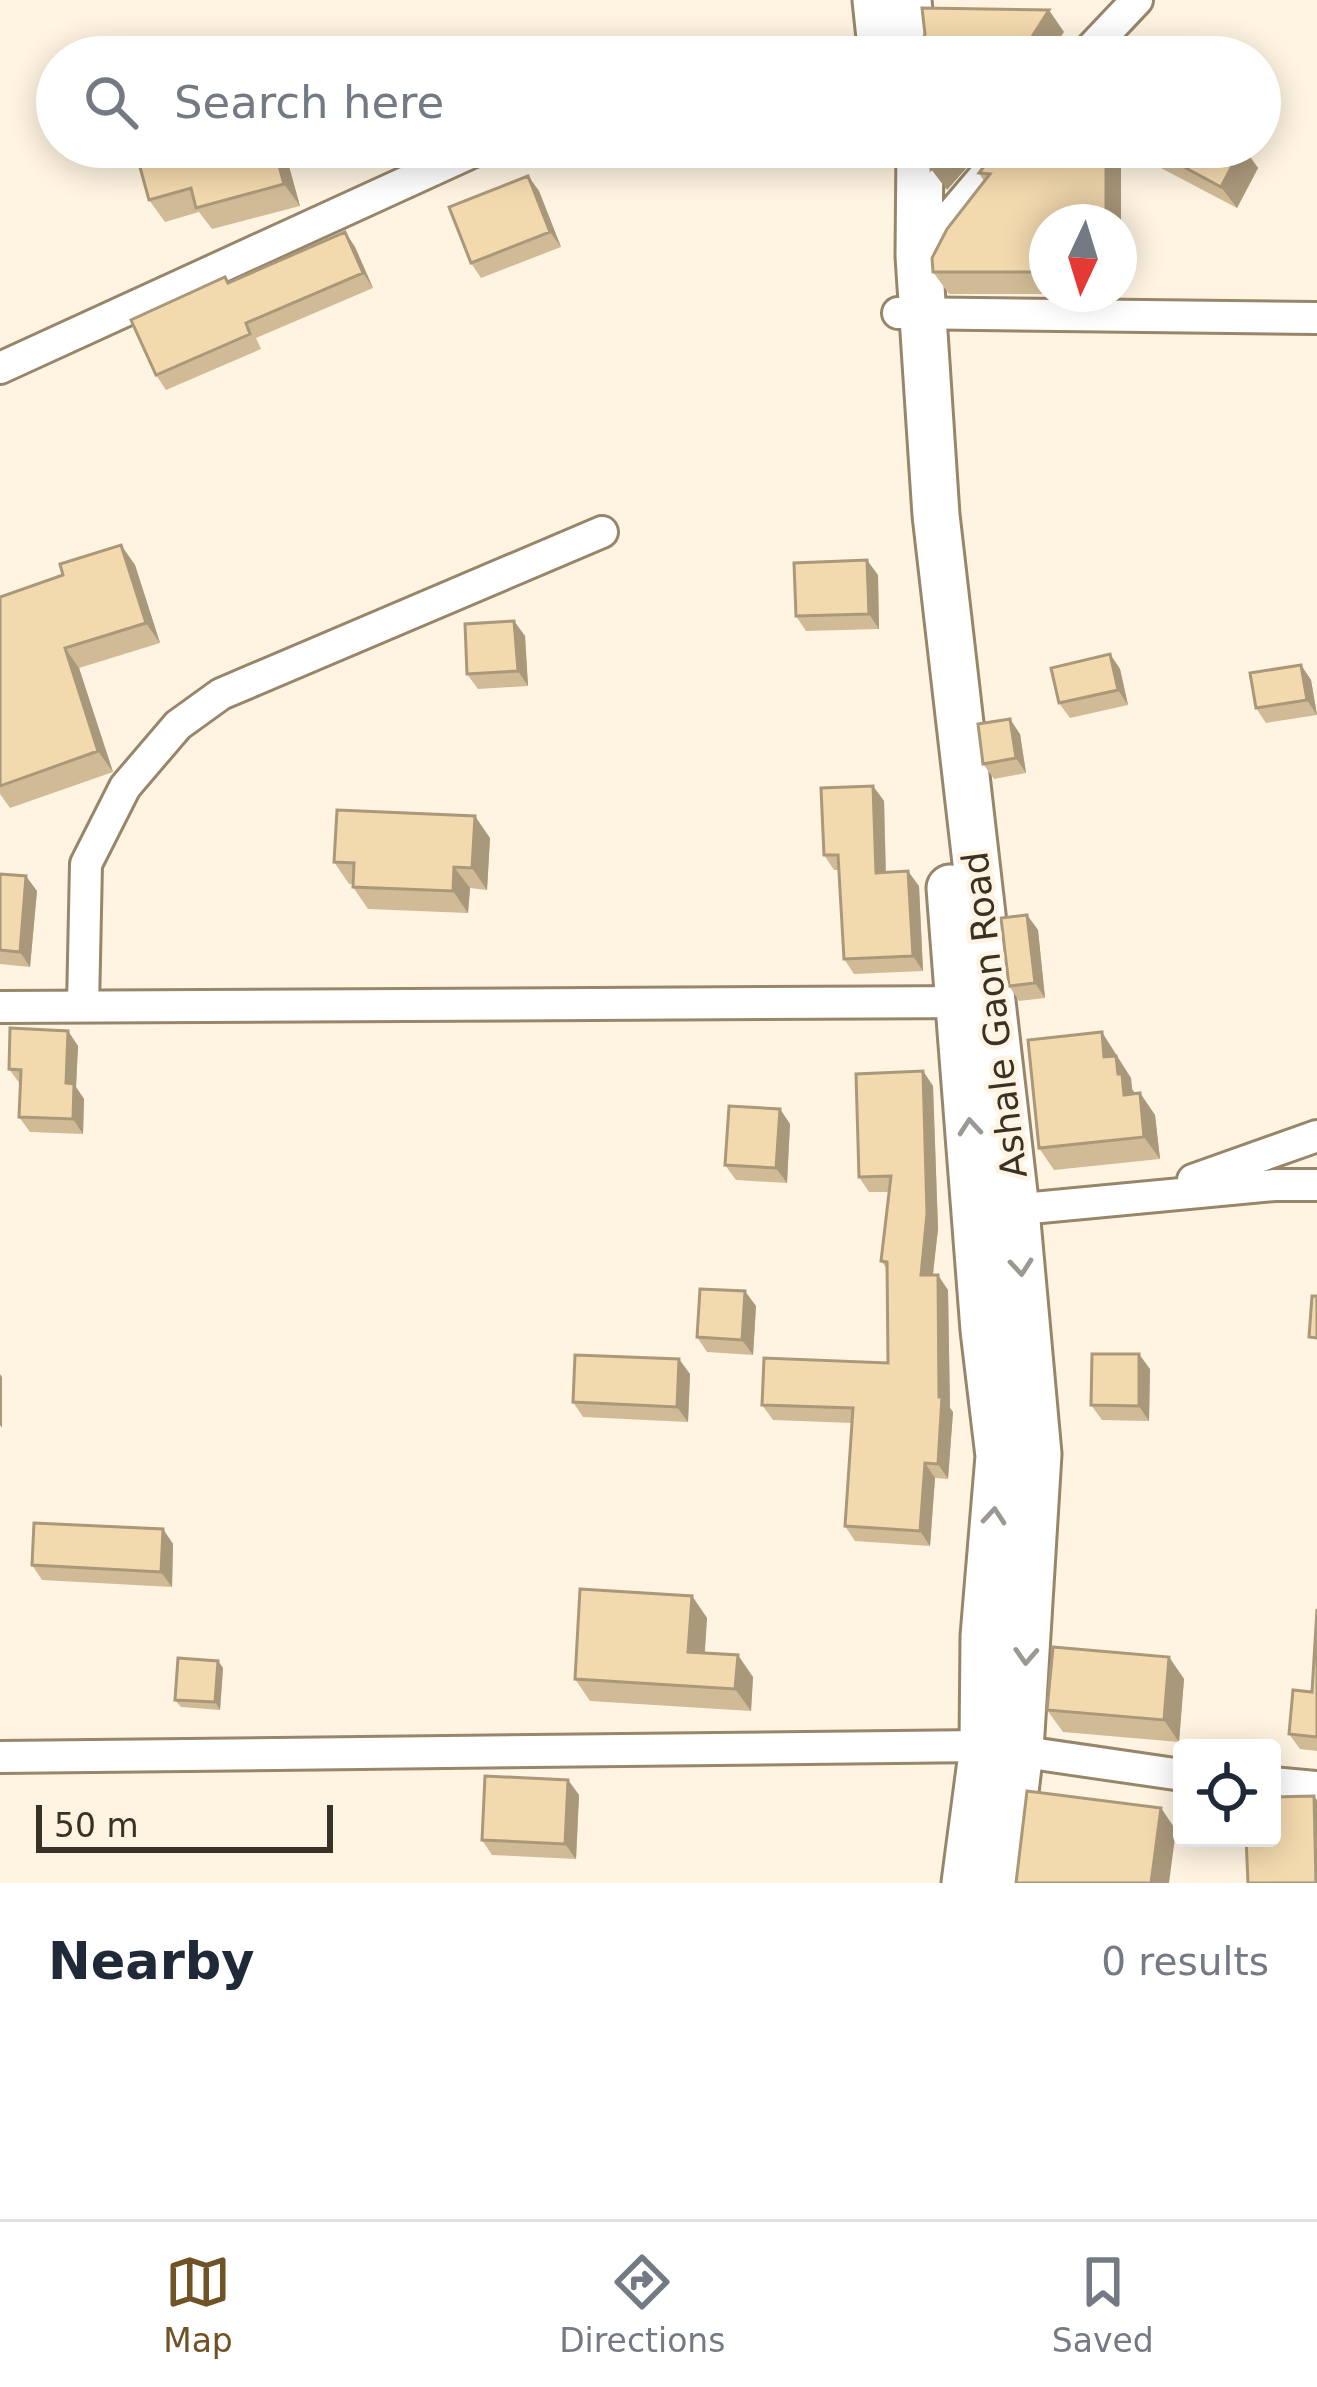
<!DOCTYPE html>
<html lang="en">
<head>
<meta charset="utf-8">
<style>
  body { margin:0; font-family:"DejaVu Sans",sans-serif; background:#f2f2f3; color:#1f2937 }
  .controls { position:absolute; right:36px; bottom:36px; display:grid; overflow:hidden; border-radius:12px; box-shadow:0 6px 30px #0003 }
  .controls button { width:108px; height:108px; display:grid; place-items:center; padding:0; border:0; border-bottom:3px solid #e0e1e3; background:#fff; color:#1f2937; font:60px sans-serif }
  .compass { position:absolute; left:1029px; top:204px; width:108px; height:108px; border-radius:50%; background:#fff; box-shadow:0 6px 30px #0003; rotate:184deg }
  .scale { position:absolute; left:36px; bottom:30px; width:297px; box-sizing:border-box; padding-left:12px; border:6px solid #383125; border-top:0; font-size:33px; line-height:42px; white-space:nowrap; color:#383125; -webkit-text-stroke:9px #fff4e1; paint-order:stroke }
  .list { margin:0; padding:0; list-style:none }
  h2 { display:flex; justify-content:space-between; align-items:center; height:156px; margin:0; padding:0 48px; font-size:51px }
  h2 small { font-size:39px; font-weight:400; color:#747a83 }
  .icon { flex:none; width:66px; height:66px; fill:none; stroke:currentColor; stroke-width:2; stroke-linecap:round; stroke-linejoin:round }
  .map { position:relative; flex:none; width:1317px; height:1883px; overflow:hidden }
  .search { position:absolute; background:#fff; box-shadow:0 6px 30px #0003; left:36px; right:36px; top:36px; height:132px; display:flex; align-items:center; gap:30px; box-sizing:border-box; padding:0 42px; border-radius:66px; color:#747a83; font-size:45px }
  .sheet { height:336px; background:#fff }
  nav { display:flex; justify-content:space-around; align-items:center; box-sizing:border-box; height:168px; border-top:3px solid #e0e1e3; background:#fff; font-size:33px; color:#747a83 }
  nav a { display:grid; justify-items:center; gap:6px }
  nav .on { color:#6f5226 }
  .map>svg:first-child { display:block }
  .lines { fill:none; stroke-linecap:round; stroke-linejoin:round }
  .street-casing { stroke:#978669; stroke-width:36 }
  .secondary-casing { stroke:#978669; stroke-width:51 }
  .street { stroke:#fff; stroke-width:30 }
  .secondary { stroke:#fff; stroke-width:45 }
  .wall { fill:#d1bb96; fill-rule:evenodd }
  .shaded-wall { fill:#aa987a }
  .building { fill:#f3d9ae; stroke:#aa987a; stroke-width:3 }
  .oneway { stroke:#9c9892 }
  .labels { text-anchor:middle; stroke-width:9; stroke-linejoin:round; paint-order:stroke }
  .street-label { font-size:36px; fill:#383125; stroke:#fff4e1 }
</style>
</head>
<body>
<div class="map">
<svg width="1317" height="1883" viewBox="0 0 1317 1883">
  <rect width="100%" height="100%" fill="#fff4e1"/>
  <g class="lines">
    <g class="street-casing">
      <path id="street" d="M 1083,57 L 1137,0
        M 914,259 L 1009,147
        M 898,313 L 1317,318
        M 0,368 L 483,147
        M 83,1006 L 86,864 L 125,787 L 178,725 L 221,694 L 602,532
        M 0,1007 L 978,1002
        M 1193,1180 L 1317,1136
        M 1000,1211 L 1275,1185 L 1317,1185
        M 0,1757 L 983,1746 L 1182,1775
        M 1272,1783 L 1317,1787"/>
    </g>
    <g class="secondary-casing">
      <path id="secondary" d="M 876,0 L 882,57
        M 908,0 L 913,57
        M 920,147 L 919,256 L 936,515 L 1016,1210 L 1038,1454 L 1020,1750 L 1004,1883
        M 950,888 L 984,1330 L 999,1456 L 984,1636 L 983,1746 L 965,1883"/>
    </g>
    <use href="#street" class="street"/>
    <use href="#secondary" class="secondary"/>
  </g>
  <path class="wall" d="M 188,147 L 283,147 L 300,206 L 212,229 L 199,212 L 165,222 L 149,200 Z
    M 998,147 L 1244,147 L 1258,168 L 1237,208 L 1121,147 L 1121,294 L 949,294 L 933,272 L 984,181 L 979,173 ZM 1047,222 L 1119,222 L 1119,294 L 1047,294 Z
    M 528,176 L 539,191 L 561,247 L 481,278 L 471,263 Z
    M 345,232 L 355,247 L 373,288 L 256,338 L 261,349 L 166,390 L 156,375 L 229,282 Z
    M 121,545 L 135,565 L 160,643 L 79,668 L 113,772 L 10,808 L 0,794 L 0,597 L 63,575 Z
    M 878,575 L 879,629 L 806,631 L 796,616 Z
    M 514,621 L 525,636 L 528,686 L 478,689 L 467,674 Z
    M 1110,654 L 1120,669 L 1128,705 L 1070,718 L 1059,703 Z
    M 1301,665 L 1311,680 L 1317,715 L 1266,723 L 1256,708 Z
    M 1020,734 L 1026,773 L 994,779 L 983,764 Z
    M 873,786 L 884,801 L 886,872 L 919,886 L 923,971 L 854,974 L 844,959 L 839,870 L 834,870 L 824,855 Z
    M 490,838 L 487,890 L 470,888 L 468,913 L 368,909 L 353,887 L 353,884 L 349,884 L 334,862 Z
    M 0,874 L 37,891 L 30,967 L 0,964 Z
    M 1027,915 L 1038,930 L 1045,998 L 1019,1001 L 1009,986 Z
    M 68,1031 L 78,1046 L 76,1087 L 84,1099 L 83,1134 L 30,1132 L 19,1117 L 20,1084 L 9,1069 Z
    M 1117,1054 L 1117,1058 L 1131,1078 L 1132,1089 L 1136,1094 L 1140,1093 L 1155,1115 L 1160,1159 L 1054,1170 L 1039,1148 Z
    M 923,1071 L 933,1086 L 938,1229 L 933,1275 L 948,1290 L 950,1408 L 953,1412 L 948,1479 L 935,1478 L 930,1546 L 855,1541 L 845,1526 L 852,1423 L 773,1420 L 762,1405 L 888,1363 L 887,1269 L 881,1261 L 890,1192 L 869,1192 L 859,1177 Z
    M 780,1109 L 790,1124 L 787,1183 L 736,1180 L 725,1165 Z
    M 756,1306 L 753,1355 L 707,1352 L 697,1337 Z
    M 1150,1369 L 1149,1421 L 1102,1420 L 1091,1405 Z
    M 690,1374 L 688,1422 L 583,1417 L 573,1402 Z
    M 163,1529 L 173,1544 L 172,1587 L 42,1580 L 32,1565 Z
    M 692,1596 L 707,1618 L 705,1653 L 753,1677 L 751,1711 L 590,1701 L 575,1679 Z
    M 1317,1609 L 1317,1751 L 1300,1749 L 1289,1734 L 1312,1692 Z
    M 1169,1657 L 1184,1679 L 1179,1742 L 1063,1732 L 1047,1710 Z
    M 218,1661 L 223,1668 L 220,1710 L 181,1707 L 175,1700 Z
    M 568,1780 L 579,1795 L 576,1859 L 492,1855 L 482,1840 Z"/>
  <path class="shaded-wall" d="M 1049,10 L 1064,32 L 1048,56 L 1033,35 Z
    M 274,147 L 284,148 L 300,206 L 284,184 Z
    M 951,147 L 985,147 L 947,190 L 931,169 Z
    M 1106,147 L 1121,147 L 1121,294 L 1119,291 L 1119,222 L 1106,222 Z
    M 1242,147 L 1258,168 L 1237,208 L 1221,187 Z
    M 528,176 L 539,191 L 561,247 L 550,232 Z
    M 345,232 L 355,247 L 373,288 L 363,273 Z
    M 121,545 L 135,565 L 160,643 L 146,623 Z
    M 867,560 L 878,575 L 879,629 L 869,614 Z
    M 514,621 L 525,636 L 528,686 L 518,671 Z
    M 65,648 L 79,668 L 113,772 L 98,751 Z
    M 1110,654 L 1120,669 L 1128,705 L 1118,690 Z
    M 1301,665 L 1311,680 L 1317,715 L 1307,700 Z
    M 1010,719 L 1020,734 L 1026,773 L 1016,758 Z
    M 873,786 L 884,801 L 886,888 L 876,873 Z
    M 475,816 L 490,838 L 487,890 L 472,868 Z
    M 454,867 L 470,888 L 468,913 L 453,891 Z
    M 908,871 L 919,886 L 923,971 L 913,956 Z
    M 26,876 L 37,891 L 30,967 L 20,952 Z
    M 1027,915 L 1038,930 L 1045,998 L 1035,983 Z
    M 68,1031 L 78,1046 L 76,1087 L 84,1099 L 83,1134 L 73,1119 L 66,1083 Z
    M 1102,1032 L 1131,1078 L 1132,1089 L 1137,1096 L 1124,1095 L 1104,1057 Z
    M 923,1071 L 933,1086 L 938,1229 L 931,1290 L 921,1275 Z
    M 1140,1093 L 1155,1115 L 1160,1159 L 1144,1137 Z
    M 780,1109 L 790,1124 L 787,1183 L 776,1168 Z
    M 938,1275 L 948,1290 L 950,1408 L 953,1412 L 948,1479 L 938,1464 L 939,1397 Z
    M 745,1291 L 756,1306 L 753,1355 L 742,1340 Z
    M 1139,1354 L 1150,1369 L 1149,1421 L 1139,1406 Z
    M 679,1359 L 690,1374 L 688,1422 L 677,1407 Z
    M 0,1374 L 2,1377 L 2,1428 L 0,1425 Z
    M 925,1463 L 935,1478 L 930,1546 L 920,1531 Z
    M 163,1529 L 173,1544 L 172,1587 L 161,1572 Z
    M 692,1596 L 707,1618 L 703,1674 L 688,1652 Z
    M 738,1655 L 753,1677 L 751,1711 L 735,1689 Z
    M 1169,1657 L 1184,1679 L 1179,1742 L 1164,1720 Z
    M 218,1661 L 223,1668 L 220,1710 L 215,1702 Z
    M 568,1780 L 579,1795 L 576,1859 L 565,1844 Z
    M 1314,1796 L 1317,1800 L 1317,1883 L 1316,1883 Z
    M 1161,1808 L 1176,1830 L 1169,1883 L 1151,1883 Z"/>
  <path class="building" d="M 922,8 L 1049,10 L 1033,35 L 1055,50 L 1076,57 L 915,57 L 925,34 Z
    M 188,147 L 274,147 L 284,184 L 196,208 L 191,188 L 149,200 L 138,160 Z
    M 930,147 L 951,147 L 931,169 Z
    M 998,147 L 1106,147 L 1106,222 L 1047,222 L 1047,272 L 933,272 L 932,258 L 947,229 L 990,174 L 979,173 Z
    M 1147,147 L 1242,147 L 1221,187 Z
    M 528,176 L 550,232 L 471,263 L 449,207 Z
    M 345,232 L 363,273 L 246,323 L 250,334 L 156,375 L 131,320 L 225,277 L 228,283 Z
    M 121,545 L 146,623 L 65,648 L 98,751 L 0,786 L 0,597 L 63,575 L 60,564 Z
    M 867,560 L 869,614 L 796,616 L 794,563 Z
    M 514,621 L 518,671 L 467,674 L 465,624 Z
    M 1110,654 L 1118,690 L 1059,703 L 1051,668 Z
    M 1301,665 L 1307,700 L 1256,708 L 1250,673 Z
    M 1010,719 L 1016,758 L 983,764 L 978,724 Z
    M 873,786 L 876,873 L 908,871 L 913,956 L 844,959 L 838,855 L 824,855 L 821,788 Z
    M 337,810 L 475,816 L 472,868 L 454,867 L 453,891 L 353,887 L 354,863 L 334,862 Z
    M 0,874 L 26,876 L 20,952 L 0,950 Z
    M 1027,915 L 1035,983 L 1009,986 L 1001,918 Z
    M 10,1028 L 68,1031 L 66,1083 L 74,1084 L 73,1119 L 19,1117 L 21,1070 L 9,1069 Z
    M 1102,1032 L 1104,1057 L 1116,1056 L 1118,1074 L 1122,1074 L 1124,1095 L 1140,1093 L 1144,1137 L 1039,1148 L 1028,1040 Z
    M 923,1071 L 927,1214 L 921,1275 L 938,1275 L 939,1397 L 942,1397 L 938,1464 L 925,1463 L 920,1531 L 845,1526 L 853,1408 L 762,1405 L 764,1358 L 888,1363 L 887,1262 L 881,1261 L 891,1176 L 859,1177 L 856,1074 Z
    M 729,1106 L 780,1109 L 776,1168 L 725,1165 Z
    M 700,1289 L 745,1291 L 742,1340 L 697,1337 Z
    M 1312,1296 L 1317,1296 L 1317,1338 L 1309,1337 Z
    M 1092,1354 L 1139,1354 L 1139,1406 L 1091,1405 Z
    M 575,1355 L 679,1359 L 677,1407 L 573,1402 Z
    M 34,1523 L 163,1529 L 161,1572 L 32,1565 Z
    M 580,1589 L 692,1596 L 688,1652 L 738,1655 L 735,1689 L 575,1679 Z
    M 1317,1609 L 1317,1737 L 1289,1734 L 1293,1690 L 1312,1692 Z
    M 1053,1647 L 1169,1657 L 1164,1720 L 1047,1710 Z
    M 178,1658 L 218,1661 L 215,1702 L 175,1700 Z
    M 485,1776 L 568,1780 L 565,1844 L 482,1840 Z
    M 1027,1791 L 1161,1808 L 1151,1883 L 1016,1883 Z
    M 1314,1796 L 1316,1883 L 1248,1883 L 1246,1838 L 1272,1838 L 1272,1797 Z"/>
  <defs><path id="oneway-chevron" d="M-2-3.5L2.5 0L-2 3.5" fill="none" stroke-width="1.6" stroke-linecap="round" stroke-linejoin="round" transform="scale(3)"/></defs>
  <g class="oneway">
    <use href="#oneway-chevron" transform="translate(970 1127) rotate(-95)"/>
    <use href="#oneway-chevron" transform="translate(1021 1267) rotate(85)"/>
    <use href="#oneway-chevron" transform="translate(994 1516) rotate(-85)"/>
    <use href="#oneway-chevron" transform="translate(1026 1656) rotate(93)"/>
  </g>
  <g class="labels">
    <g class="street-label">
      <text transform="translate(994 1015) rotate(-97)" y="13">Ashale Gaon Road</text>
    </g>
  </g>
</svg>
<div class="controls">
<button><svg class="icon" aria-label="locate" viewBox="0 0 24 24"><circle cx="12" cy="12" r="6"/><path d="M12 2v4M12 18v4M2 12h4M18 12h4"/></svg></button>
</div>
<svg class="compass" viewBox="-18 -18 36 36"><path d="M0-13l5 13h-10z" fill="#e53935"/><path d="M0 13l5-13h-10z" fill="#747a83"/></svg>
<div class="scale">50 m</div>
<div class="search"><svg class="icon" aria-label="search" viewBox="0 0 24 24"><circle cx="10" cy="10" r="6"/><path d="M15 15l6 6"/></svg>Search here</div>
</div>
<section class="sheet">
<h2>Nearby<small>0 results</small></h2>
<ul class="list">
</ul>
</section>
<nav>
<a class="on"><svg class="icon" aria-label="map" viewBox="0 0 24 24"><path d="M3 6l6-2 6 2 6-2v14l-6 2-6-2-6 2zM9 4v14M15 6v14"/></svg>Map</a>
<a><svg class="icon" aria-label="directions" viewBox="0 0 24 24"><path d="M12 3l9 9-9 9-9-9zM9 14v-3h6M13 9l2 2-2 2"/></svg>Directions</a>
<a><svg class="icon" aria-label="saved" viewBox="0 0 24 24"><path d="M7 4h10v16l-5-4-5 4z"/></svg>Saved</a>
</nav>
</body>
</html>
